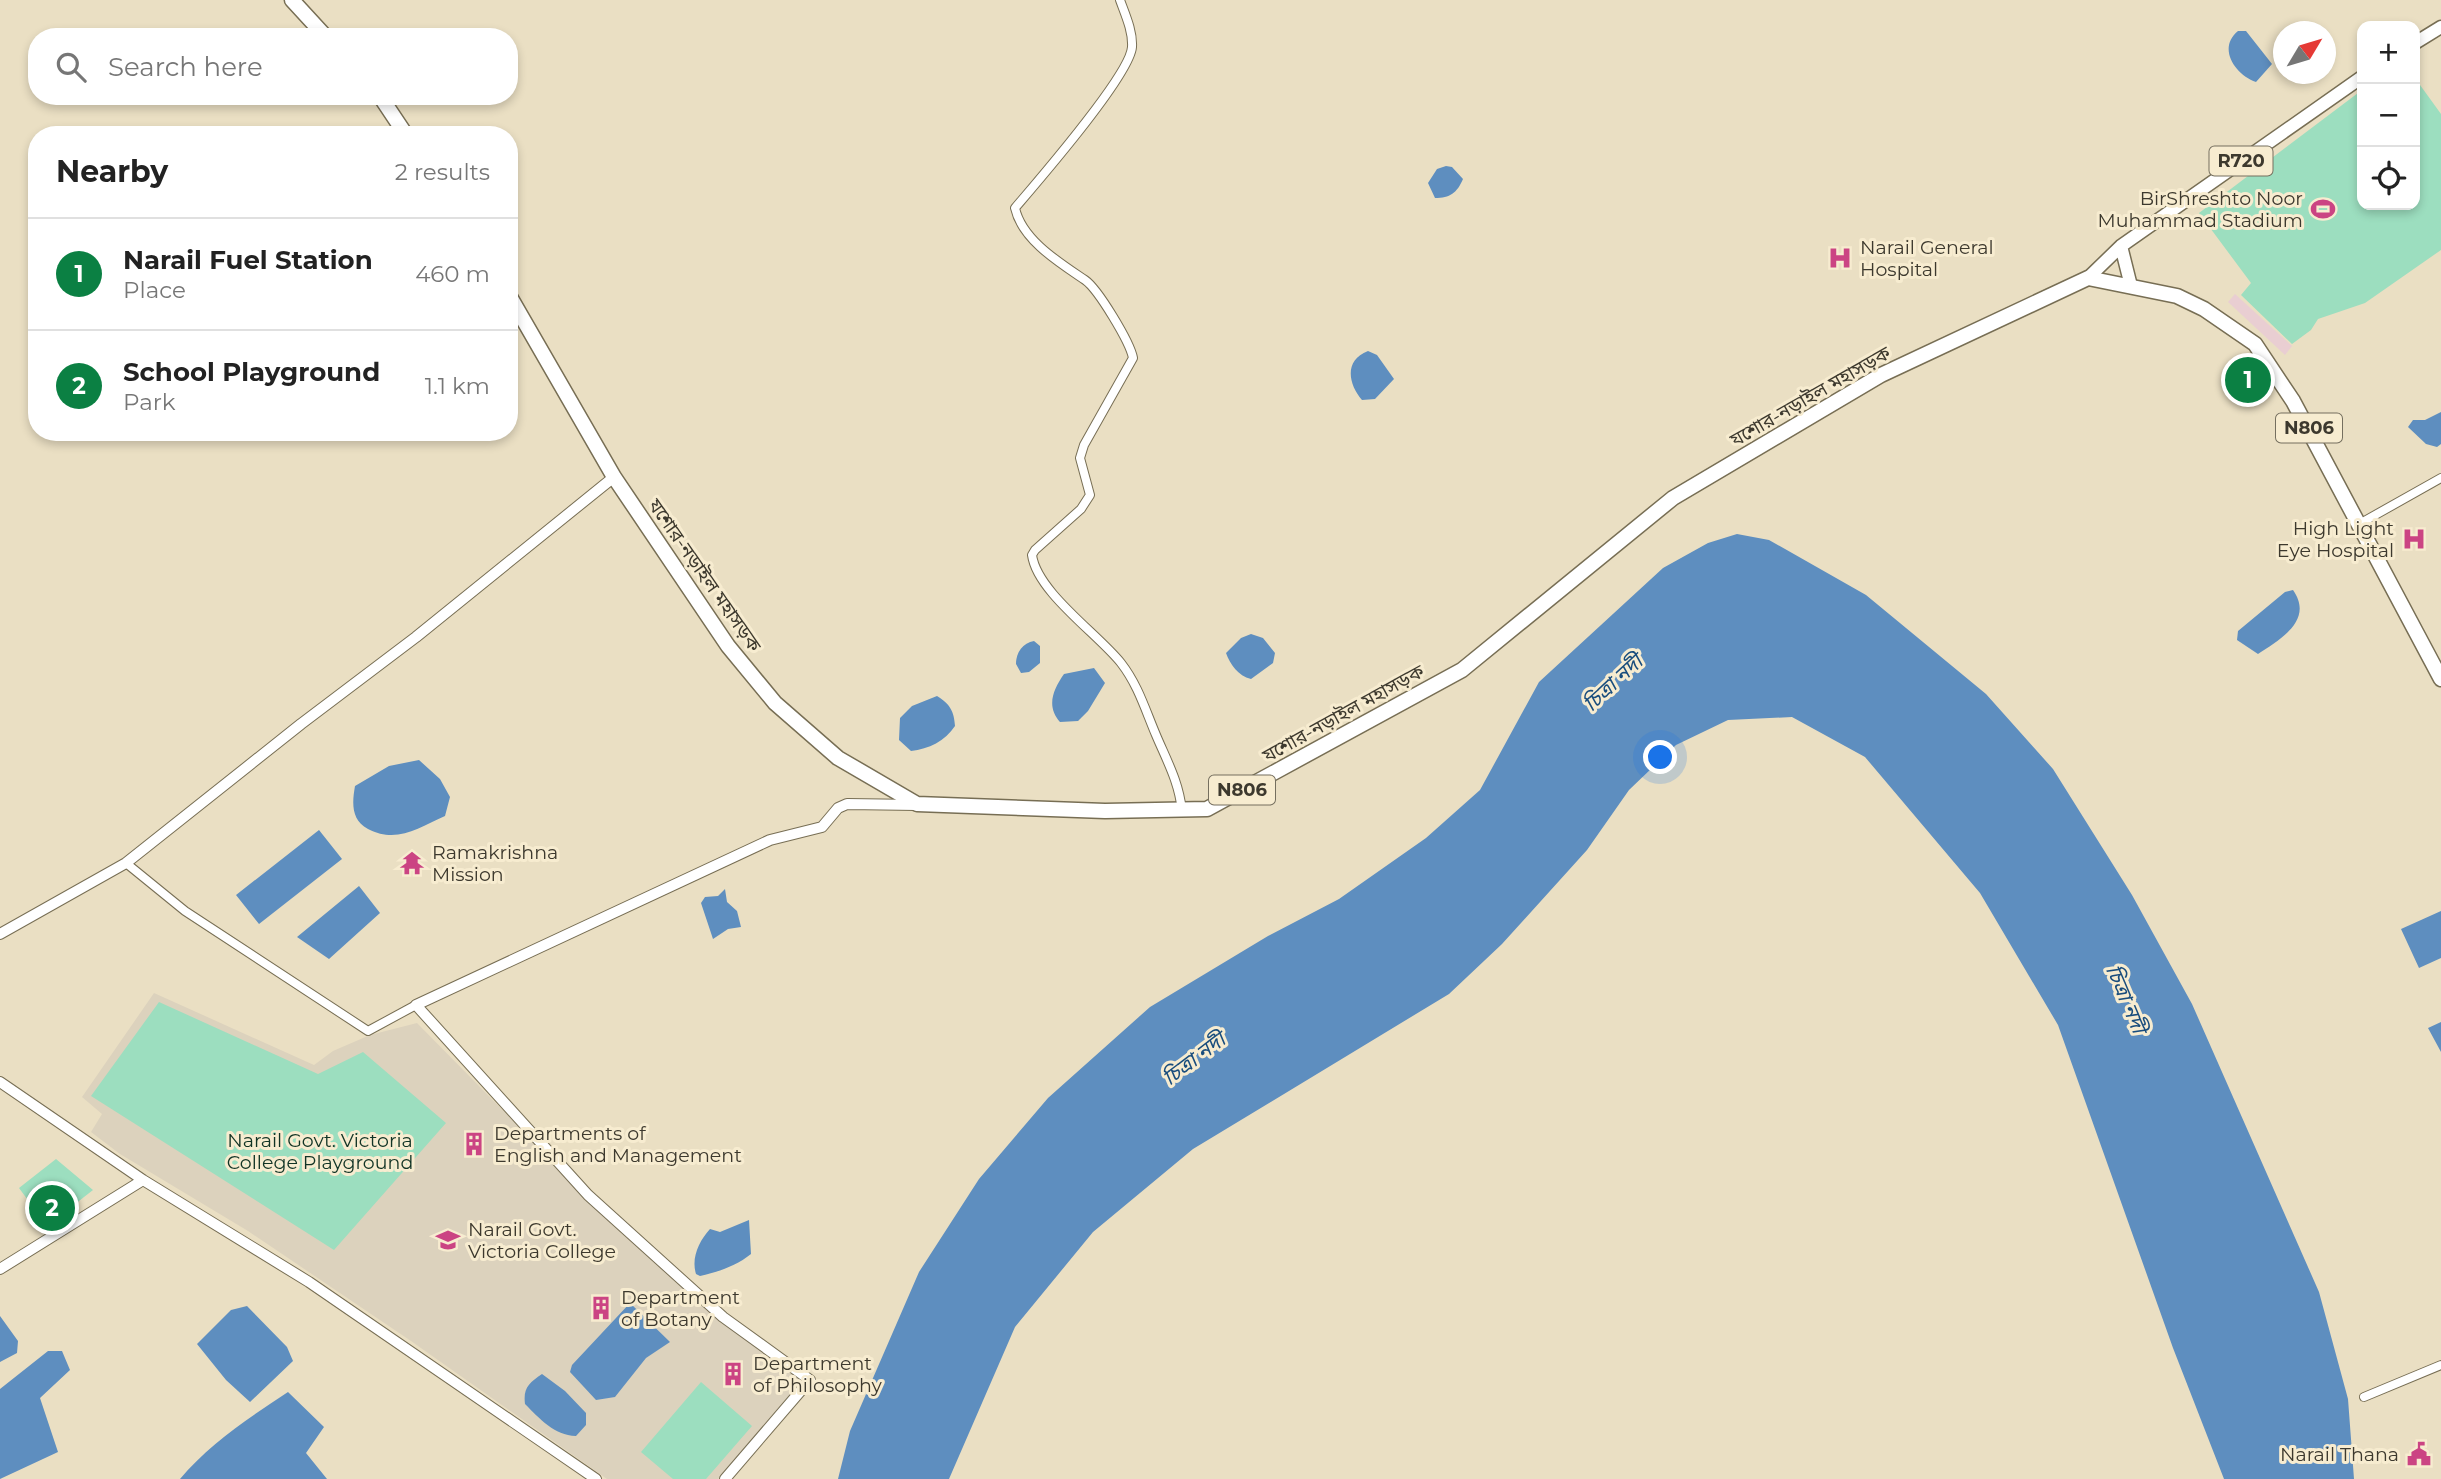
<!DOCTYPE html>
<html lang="en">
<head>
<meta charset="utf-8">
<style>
  body { margin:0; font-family:Montserrat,"Noto Sans Bengali",sans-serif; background:#f6f6f6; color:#222 }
  .controls { position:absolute; right:21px; top:21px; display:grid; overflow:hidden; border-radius:14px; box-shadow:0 4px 10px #0003 }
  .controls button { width:63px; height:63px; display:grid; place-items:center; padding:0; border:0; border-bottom:2px solid #e0e0e0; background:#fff; color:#222; font:35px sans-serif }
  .compass { position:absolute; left:2273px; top:21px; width:63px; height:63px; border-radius:50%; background:#fff; box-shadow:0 4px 10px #0003; rotate:52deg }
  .you { position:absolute; left:1661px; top:758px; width:24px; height:24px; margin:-18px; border:5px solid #fff; border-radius:50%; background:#1a73e8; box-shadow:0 0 0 10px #1a73e833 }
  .badge { display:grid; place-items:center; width:46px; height:46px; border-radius:50%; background:#0b8043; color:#fff; font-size:23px; font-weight:700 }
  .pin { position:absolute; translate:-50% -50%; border:4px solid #fff; box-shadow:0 2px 7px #0006 }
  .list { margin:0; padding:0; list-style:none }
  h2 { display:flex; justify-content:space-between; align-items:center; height:91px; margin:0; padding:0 28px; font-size:30px }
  h2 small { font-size:23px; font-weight:400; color:#767676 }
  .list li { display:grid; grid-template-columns:46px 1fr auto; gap:21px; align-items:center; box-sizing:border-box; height:112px; padding:0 28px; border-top:2px solid #e0e0e0 }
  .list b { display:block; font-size:26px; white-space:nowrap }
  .list p { margin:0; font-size:23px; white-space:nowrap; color:#767676 }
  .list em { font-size:23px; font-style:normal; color:#767676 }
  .icon { flex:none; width:38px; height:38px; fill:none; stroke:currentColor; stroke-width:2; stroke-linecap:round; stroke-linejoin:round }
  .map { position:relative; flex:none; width:2441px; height:1479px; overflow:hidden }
  .search { position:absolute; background:#fff; box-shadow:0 4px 10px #0003; left:28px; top:28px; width:490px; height:77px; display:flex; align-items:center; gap:18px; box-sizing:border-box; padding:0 24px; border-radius:28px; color:#767676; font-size:26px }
  .panel { position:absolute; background:#fff; box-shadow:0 4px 10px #0003; left:28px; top:126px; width:490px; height:315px; border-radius:28px }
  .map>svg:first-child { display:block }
  .commercial { fill:#e9ced2 }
  .education { fill:#dcd2bd }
  .green { fill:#9cdebf }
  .water { fill:#5e8ebf }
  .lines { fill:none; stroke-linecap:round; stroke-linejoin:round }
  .minor-casing { stroke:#776e54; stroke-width:10 }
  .tertiary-casing { stroke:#776e54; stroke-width:12 }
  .primary-casing { stroke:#776e54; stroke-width:15 }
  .trunk-casing { stroke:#776e54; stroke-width:17 }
  .minor { stroke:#fff; stroke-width:8 }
  .tertiary { stroke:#fff; stroke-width:10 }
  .primary { stroke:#fff; stroke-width:12 }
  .trunk { stroke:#fff; stroke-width:14 }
  .labels { text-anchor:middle; stroke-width:6; stroke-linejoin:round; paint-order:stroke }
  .shield { fill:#f7ecd0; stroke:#756f5f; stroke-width:2 }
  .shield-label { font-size:18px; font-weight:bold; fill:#3d392e }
  .poi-label { font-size:19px; fill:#3d392e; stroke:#f7ecd0; text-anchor:start }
  .street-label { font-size:19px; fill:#3d392e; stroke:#f7ecd0 }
  .park-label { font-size:19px; fill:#113425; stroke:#f7ecd0 }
  .water-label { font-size:21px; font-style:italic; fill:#194d7d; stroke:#f7ecd0 }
</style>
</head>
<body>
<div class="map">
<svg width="2441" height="1479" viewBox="0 0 2441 1479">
  <rect width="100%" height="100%" fill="#eadfc3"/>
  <path class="commercial" d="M 2235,294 L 2292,346 L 2285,355 L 2228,302 Z"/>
  <path class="education" d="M 154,993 L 314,1065 L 333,1051 L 370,1035 L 417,1023 L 589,1198 L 804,1380 L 718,1479 L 607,1479 L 411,1341 L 248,1231 L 120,1154 L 91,1132 L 102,1114 L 82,1097 Z"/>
  <path class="green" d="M 2415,78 L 2441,114 L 2441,250 L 2365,303 L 2318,319 L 2311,330 L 2292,344 L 2241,295 L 2251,283 L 2199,213 L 2362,90 L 2362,205 L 2415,205 Z
    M 159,1002 L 318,1074 L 363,1052 L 446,1123 L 334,1250 L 91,1096 Z
    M 56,1159 L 93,1190 L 47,1226 L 19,1188 Z
    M 701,1382 L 752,1426 L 706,1479 L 673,1479 L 641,1452 Z"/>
  <path class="water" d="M 2238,31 L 2246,31 L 2272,64 L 2256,82 C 2235,75 2217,48 2238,31 Z
    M 1446,166 L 1452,167 L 1463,179 C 1457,193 1450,198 1435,198 L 1428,183 L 1437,169 Z
    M 1368,351 L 1377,355 L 1394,379 L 1375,399 L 1362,400 C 1348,384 1344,360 1368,351 Z
    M 2441,412 L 2441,444 L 2437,447 L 2426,444 L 2408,427 L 2413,420 L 2425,420 Z
    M 1737,534 L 1769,540 L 1866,595 L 1986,694 L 2053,769 L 2132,895 L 2192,1004 L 2319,1292 L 2348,1399 L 2354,1479 L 2224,1479 L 2173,1348 L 2058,1025 L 1980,893 L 1865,757 L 1792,717 L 1728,720 L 1676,745 L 1629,790 L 1587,850 L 1502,944 L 1449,994 L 1193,1149 L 1093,1232 L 1015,1327 L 949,1479 L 838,1479 L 850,1431 L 919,1272 L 979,1179 L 1048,1098 L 1150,1007 L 1268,936 L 1339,899 L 1426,838 L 1480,790 L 1539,682 L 1663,568 L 1708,543 Z
    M 2293,590 C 2314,620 2281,639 2258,654 L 2237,640 L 2238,631 L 2285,592 Z
    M 1251,634 L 1263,638 L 1275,653 L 1273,663 L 1251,679 C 1238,676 1230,664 1226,653 L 1241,638 Z
    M 1034,641 L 1040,646 L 1040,663 L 1029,672 L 1021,673 L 1016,664 C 1016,652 1023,643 1034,641 Z
    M 1094,668 L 1105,683 L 1088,711 L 1078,721 L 1060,722 C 1046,706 1053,690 1064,674 Z
    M 937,696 C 950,704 954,711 955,726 C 945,741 929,749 911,751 L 899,740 L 900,718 L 912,706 Z
    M 419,760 L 440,779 L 450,797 L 445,816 C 418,828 397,844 368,829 C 351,820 352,803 355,786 L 389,766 Z
    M 319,830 L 342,859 L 259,924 L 236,895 Z
    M 359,886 L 380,913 L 329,959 L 297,937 Z
    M 725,889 L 727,902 L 737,911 L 741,927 L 728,929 L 713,939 L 701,903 L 705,897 L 718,896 Z
    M 2441,911 L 2441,958 L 2419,968 L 2401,929 Z
    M 2441,1022 L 2441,1052 L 2428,1028 Z
    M 749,1220 L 751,1254 C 736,1266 718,1272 700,1276 L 696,1274 C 691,1258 699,1241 710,1229 L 720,1232 Z
    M 630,1303 L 670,1342 L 646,1358 L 615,1397 L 596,1400 L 570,1372 L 572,1365 Z
    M 247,1306 L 287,1347 L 293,1361 L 250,1402 L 226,1380 L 197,1344 L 231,1310 Z
    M 0,1316 L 18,1341 L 17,1353 L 0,1362 Z
    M 48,1351 L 62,1351 L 70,1370 L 40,1398 L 58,1452 L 0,1479 L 0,1389 Z
    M 542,1374 L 565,1391 L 586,1413 L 586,1425 L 576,1436 C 554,1435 540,1419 525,1404 C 523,1388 529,1383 542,1374 Z
    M 288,1392 L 324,1427 L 306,1453 L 327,1479 L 180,1479 C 209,1444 250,1417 288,1392 Z"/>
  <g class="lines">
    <g class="minor-casing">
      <path id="minor" d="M 1120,0 C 1125,14 1133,31 1132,47 C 1130,75 1038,181 1015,208 C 1022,240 1060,263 1085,280 C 1098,289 1130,342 1133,358 L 1084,445 L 1080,458 L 1090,495 L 1081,509 L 1035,550 L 1032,555 C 1037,592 1098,634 1121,663 C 1138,685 1145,709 1156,735 C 1167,761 1179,782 1182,811
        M 2361,523 L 2441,478
        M 126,863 L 185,911 L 368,1031 L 416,1005
        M 2364,1397 L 2441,1365"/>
    </g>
    <g class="tertiary-casing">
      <path id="tertiary" d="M 0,934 L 126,863 L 301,724 L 416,637 L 614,477
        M 0,1082 L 143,1180 L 309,1282 L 596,1479
        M 0,1269 L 143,1180
        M 725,1479 L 810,1380 L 723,1317 L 588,1195 L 416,1005 L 770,840 L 822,827 L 838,808 L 847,804 L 917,805"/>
    </g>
    <g class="primary-casing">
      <path id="primary" d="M 2415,43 L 2441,27
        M 2121,246 L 2131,286
        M 2088,278 L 2121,246 L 2362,77"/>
    </g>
    <g class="trunk-casing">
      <path id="trunk" d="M 292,0 L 326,37
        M 380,96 L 406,135
        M 509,295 L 614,477 L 728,646 L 775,703 L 838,758 L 917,804 L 1105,811 L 1207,809 L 1462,670 L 1673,498 L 1881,375 L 2088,278 L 2177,296 L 2204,309 L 2255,344 L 2293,401 L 2441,679"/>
    </g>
    <use href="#minor" class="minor"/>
    <use href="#tertiary" class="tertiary"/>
    <use href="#primary" class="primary"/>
    <use href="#trunk" class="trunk"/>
  </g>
  <defs>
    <g id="stadium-bare" transform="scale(1.89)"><path d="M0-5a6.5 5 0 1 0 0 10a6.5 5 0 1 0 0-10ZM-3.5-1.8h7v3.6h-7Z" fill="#cb4483" stroke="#f7ecd0" stroke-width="2.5" paint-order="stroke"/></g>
    <g id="hospital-bare" transform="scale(1.89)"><path d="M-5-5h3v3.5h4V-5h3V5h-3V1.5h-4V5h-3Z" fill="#cb4483" stroke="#f7ecd0" stroke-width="2.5" paint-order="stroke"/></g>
    <g id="temple-bare" transform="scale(1.89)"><path d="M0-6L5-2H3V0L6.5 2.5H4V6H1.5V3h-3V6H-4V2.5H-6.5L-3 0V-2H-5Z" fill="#cb4483" stroke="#f7ecd0" stroke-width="2.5" paint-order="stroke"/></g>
    <g id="building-bare" transform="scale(1.89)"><path d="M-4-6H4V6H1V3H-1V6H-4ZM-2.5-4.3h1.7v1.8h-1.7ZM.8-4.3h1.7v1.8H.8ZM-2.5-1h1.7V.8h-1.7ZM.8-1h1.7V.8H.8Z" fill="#cb4483" stroke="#f7ecd0" stroke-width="2.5" paint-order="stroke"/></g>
    <g id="university-bare" transform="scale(1.89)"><path d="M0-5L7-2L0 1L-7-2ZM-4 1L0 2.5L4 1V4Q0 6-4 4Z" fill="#cb4483" stroke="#f7ecd0" stroke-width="2.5" paint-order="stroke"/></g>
    <g id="civic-bare" transform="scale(1.89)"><path d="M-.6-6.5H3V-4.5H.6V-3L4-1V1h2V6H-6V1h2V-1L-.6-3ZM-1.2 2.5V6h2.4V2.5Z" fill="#cb4483" stroke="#f7ecd0" stroke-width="2.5" paint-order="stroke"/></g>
  </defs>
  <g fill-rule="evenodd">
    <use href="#stadium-bare" x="2323" y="209"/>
    <use href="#hospital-bare" x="1840" y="258"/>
    <use href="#hospital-bare" x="2414" y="539"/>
    <use href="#temple-bare" x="412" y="863"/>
    <use href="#building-bare" x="474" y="1144"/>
    <use href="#university-bare" x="448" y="1240"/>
    <use href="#building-bare" x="601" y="1308"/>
    <use href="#building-bare" x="733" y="1374"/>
    <use href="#civic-bare" x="2419" y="1454"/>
  </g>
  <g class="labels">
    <g class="shield">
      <rect x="2209.5" y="146.5" width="63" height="29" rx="5"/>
      <rect x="2276" y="413.5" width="66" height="29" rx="5"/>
      <rect x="1209" y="775.5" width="66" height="29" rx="5"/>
    </g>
    <g class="shield-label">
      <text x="2241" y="167">R720</text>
      <text x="2309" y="434">N806</text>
      <text x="1242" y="796">N806</text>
    </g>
    <g class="poi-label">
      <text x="2303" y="205" text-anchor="end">BirShreshto Noor<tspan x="2303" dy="22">Muhammad Stadium</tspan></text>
      <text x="1860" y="254">Narail General<tspan x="1860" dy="22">Hospital</tspan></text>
      <text x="2394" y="535" text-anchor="end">High Light<tspan x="2394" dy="22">Eye Hospital</tspan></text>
      <text x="432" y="859">Ramakrishna<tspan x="432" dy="22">Mission</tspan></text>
      <text x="494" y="1140">Departments of<tspan x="494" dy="22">English and Management</tspan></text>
      <text x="468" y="1236">Narail Govt.<tspan x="468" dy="22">Victoria College</tspan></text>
      <text x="621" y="1304">Department<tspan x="621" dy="22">of Botany</tspan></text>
      <text x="753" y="1370">Department<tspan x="753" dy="22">of Philosophy</tspan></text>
      <text x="2399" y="1461" text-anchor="end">Narail Thana</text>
    </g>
    <g class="street-label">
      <text transform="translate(1810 396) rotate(-30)" y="7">যশোর-নড়াইল মহাসড়ক</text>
      <text transform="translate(705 575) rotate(55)" y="7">যশোর-নড়াইল মহাসড়ক</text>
      <text transform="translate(1343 713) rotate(-29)" y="7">যশোর-নড়াইল মহাসড়ক</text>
    </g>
    <g class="park-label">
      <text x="320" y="1147">Narail Govt. Victoria<tspan x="320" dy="22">College Playground</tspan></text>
    </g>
    <g class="water-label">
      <text transform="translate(1613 683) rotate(-43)" y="7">চিত্রা নদী</text>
      <text transform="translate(2126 999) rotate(67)" y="7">চিত্রা নদী</text>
      <text transform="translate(1194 1059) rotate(-37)" y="7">চিত্রা নদী</text>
    </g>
  </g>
</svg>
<div class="controls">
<button>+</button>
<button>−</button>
<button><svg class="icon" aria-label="locate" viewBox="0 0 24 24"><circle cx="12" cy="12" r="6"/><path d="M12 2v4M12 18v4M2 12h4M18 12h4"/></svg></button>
</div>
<svg class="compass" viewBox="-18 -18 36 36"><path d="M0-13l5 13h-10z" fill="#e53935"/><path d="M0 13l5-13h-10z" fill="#767676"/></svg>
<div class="you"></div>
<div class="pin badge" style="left:2248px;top:380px">1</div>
<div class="pin badge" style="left:52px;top:1208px">2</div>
<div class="search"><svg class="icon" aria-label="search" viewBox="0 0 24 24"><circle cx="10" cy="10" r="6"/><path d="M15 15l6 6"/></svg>Search here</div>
<section class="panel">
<h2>Nearby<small>2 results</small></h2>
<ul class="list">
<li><span class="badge">1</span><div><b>Narail Fuel Station</b><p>Place</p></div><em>460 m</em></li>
<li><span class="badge">2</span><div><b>School Playground</b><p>Park</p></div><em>1.1 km</em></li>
</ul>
</section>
</div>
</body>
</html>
